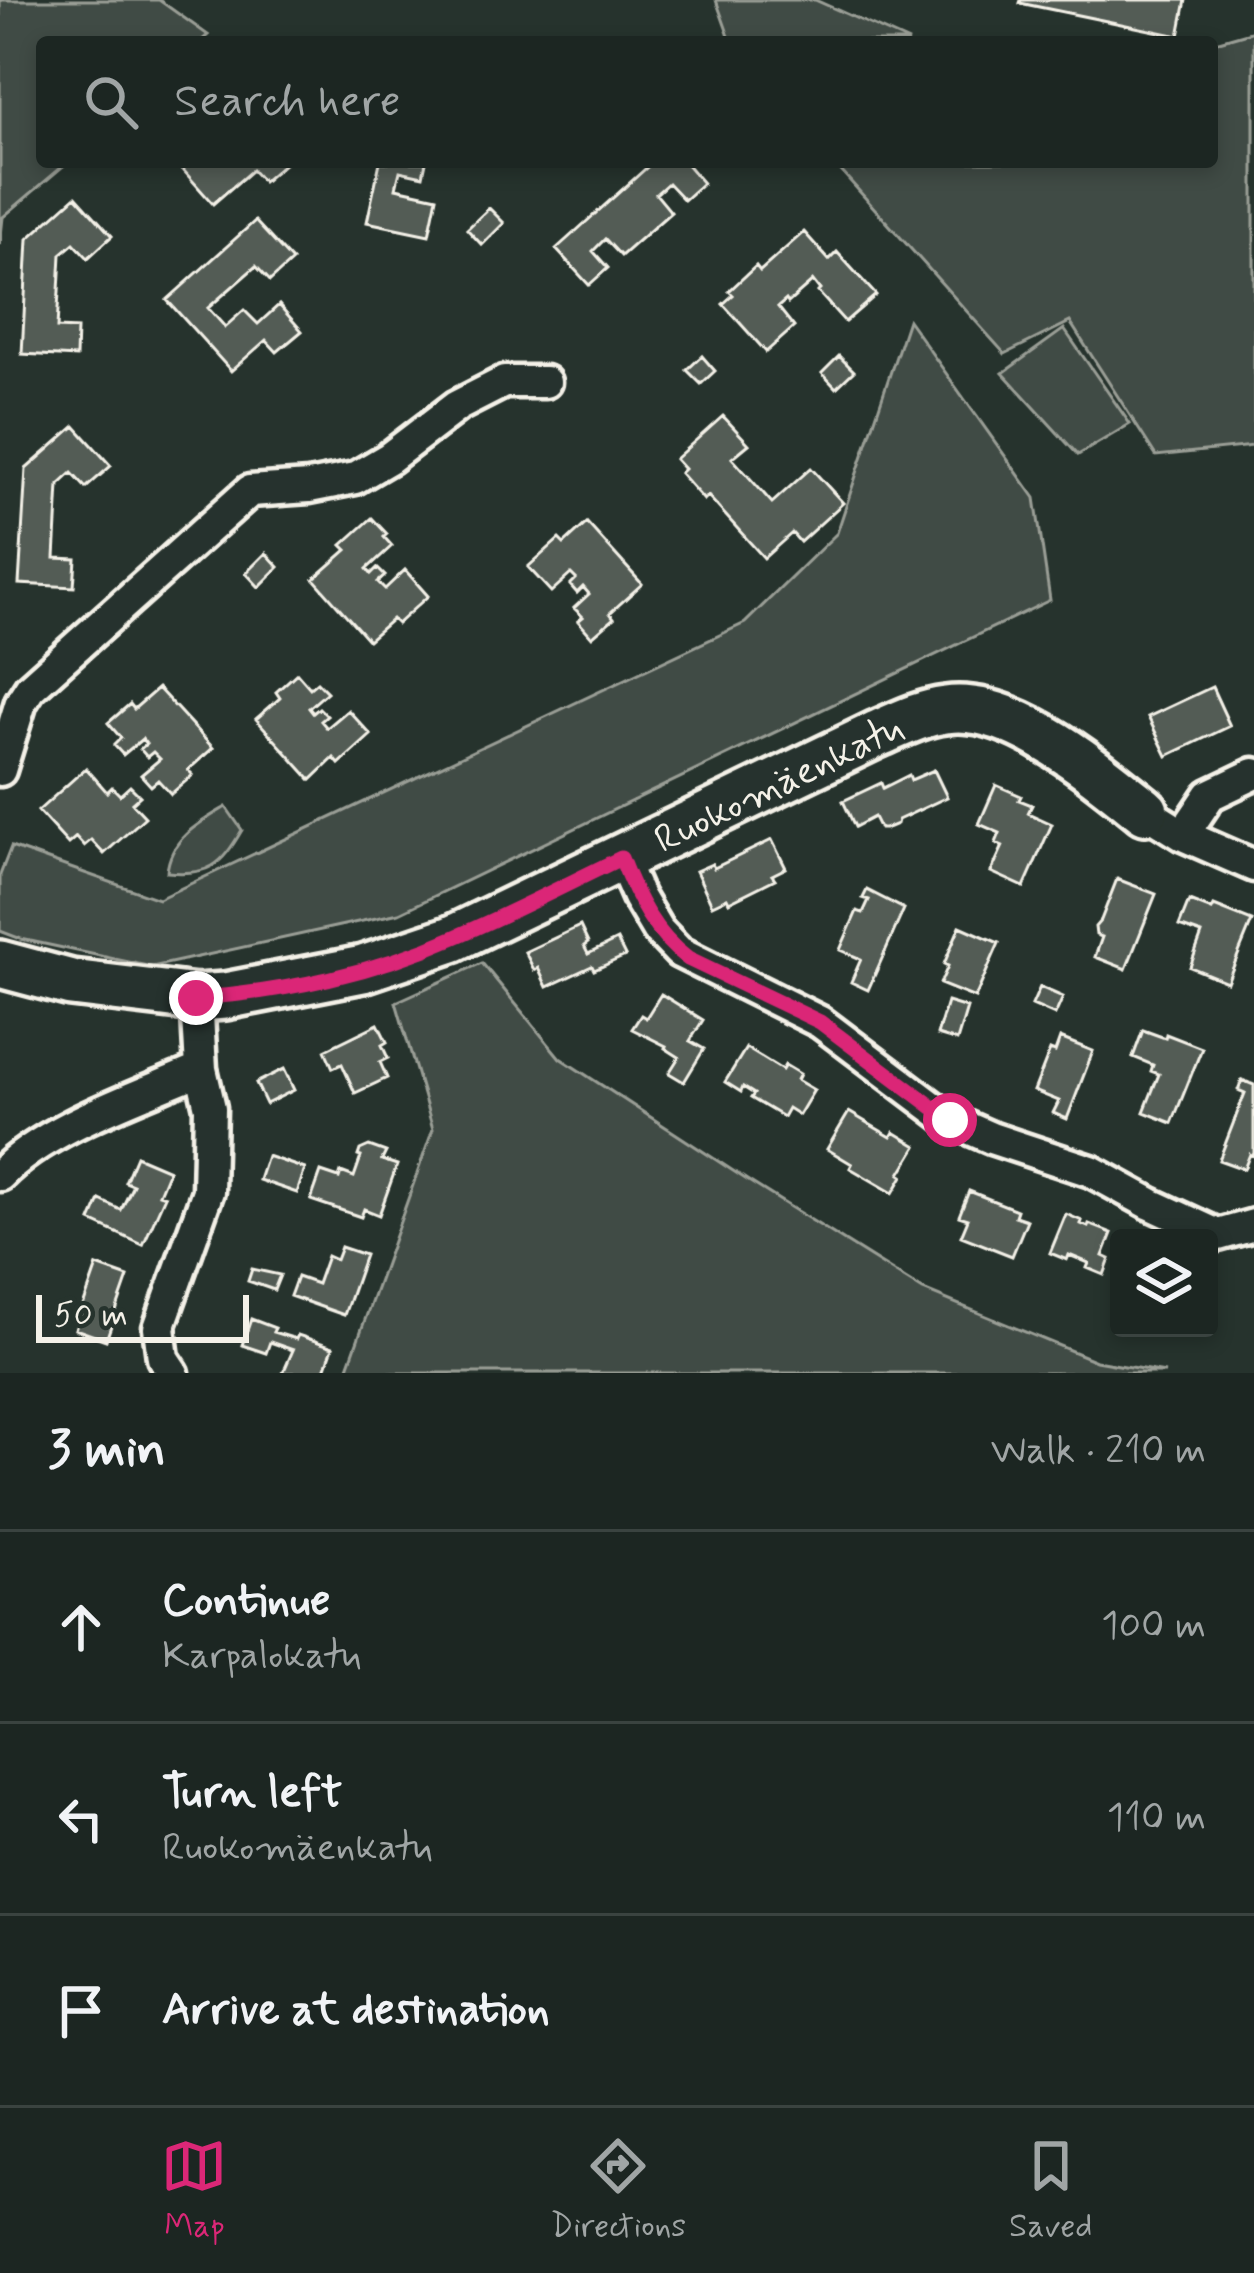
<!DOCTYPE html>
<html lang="en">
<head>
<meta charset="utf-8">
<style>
  body { margin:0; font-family:Mynerve,sans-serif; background:#29322f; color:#f1f3f6 }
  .controls { position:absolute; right:36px; bottom:36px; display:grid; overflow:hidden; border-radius:12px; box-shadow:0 6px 18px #0003 }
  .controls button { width:108px; height:108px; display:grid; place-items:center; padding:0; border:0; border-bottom:3px solid #3a4340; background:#1c2622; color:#f1f3f6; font:60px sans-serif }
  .scale { position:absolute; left:36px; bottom:30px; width:213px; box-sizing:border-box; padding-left:12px; border:6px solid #f4f1e8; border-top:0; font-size:33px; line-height:42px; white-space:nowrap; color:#f4f1e8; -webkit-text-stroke:9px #26332d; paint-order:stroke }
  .stop { position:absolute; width:36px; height:36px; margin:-27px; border:9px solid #db2777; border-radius:50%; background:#fff }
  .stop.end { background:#db2777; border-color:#fff; box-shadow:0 3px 12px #0008 }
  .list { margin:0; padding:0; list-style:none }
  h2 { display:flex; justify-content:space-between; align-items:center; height:156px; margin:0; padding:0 48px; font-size:51px }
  h2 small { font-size:39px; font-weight:400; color:#a0a5a5 }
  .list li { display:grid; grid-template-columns:78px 1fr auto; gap:36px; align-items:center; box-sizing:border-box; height:192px; padding:0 48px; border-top:3px solid #3a4340 }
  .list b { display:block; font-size:45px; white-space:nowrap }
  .list p { margin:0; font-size:39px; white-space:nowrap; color:#a0a5a5 }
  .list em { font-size:39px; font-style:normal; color:#a0a5a5 }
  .icon { flex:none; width:66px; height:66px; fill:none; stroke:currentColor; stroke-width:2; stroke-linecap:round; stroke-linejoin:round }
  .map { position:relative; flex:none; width:1254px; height:1373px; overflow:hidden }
  .search { position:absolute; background:#1c2622; box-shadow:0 6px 18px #0003; left:36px; right:36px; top:36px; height:132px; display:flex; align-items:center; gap:30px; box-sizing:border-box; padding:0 42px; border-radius:12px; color:#a0a5a5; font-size:45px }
  .sheet { height:732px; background:#1c2622 }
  nav { display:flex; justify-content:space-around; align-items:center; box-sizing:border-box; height:168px; border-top:3px solid #3a4340; background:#1c2622; font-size:33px; color:#a0a5a5 }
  nav a { display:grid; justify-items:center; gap:6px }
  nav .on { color:#db2777 }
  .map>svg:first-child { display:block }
  .green { fill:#414b45; stroke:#9a9e96; stroke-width:3 }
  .building { fill:#525c55; stroke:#f4f1e8; stroke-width:3 }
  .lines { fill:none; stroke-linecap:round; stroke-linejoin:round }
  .street-casing { stroke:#f4f1e8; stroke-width:39 }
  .secondary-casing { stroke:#f4f1e8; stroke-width:54 }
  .street { stroke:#26332d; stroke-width:30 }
  .secondary { stroke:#26332d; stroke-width:45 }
  .route { stroke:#db2777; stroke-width:15 }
  .labels { text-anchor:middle; stroke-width:9; stroke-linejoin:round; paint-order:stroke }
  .street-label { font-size:39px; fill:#f4f1e8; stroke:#26332d }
</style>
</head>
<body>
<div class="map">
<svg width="1254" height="1373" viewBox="0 0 1254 1373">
  <rect width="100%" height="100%" fill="#26332d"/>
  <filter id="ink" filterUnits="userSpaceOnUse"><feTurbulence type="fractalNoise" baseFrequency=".00833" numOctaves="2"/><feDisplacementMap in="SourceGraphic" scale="24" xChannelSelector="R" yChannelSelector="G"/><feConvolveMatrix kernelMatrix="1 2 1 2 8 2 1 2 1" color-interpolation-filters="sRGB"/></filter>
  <g filter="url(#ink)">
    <path class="green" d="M 0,0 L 159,0 L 208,35 L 200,42 L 42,42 L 42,162 L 68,162 L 3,217 L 0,245 Z
      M 716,0 L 815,0 L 909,42 L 731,42 Z
      M 1254,31 L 1254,446 L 1156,456 L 1070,322 L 1005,354 L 833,162 L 1212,162 L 1212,43 Z
      M 908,320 L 1035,498 L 1050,600 L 399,913 L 152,967 L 21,939 L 0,931 L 0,875 L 11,847 L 158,899 L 745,623 L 837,533 Z
      M 1064,329 L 1130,424 L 1078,455 L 1003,373 Z
      M 226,807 L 242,830 C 221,866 209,876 167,872 C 170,838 199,823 226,807 Z
      M 482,963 L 560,1058 L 747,1180 L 923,1290 L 1096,1361 L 1165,1373 L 346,1373 L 433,1129 L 396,1002 Z"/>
    <path class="building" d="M 1021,0 L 1186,0 L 1179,36 L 1020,3 Z
      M 176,162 L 283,162 L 285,163 L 263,182 L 252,170 L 213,204 Z
      M 380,162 L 426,162 L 423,176 L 400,171 L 396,188 L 437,197 L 429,235 L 367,222 Z
      M 653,162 L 685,162 L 703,183 L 684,200 L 668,183 L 656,194 L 671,212 L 621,256 L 605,239 L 593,251 L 608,268 L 589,285 L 556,249 Z
      M 76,196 L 112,236 L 88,258 L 74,243 L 61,254 L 57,328 L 77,329 L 76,357 L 22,354 L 28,239 Z
      M 489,208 L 504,223 L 482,245 L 467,229 Z
      M 255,221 L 292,261 L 270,281 L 256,266 L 208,308 L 225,327 L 244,310 L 258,324 L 279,305 L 302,331 L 277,352 L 266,340 L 231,371 L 167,300 Z
      M 804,232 L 829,260 L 837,252 L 876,295 L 845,322 L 818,292 L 820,290 L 813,281 L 788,303 L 786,300 L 778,307 L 794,327 L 766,352 L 723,304 L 733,295 L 729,291 L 756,266 L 760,271 Z
      M 702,356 L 715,371 L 701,384 L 687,370 Z
      M 839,356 L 854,371 L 836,388 L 822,373 Z
      M 723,416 L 749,444 L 732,458 L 772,503 L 811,468 L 843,503 L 800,542 L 792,533 L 764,558 L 708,496 L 704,500 L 680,473 L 684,469 L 675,459 Z
      M 75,426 L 111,466 L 86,488 L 72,473 L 59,485 L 55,558 L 76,559 L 74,587 L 19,584 L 26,469 Z
      M 372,518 L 387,534 L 384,537 L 392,546 L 367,569 L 371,574 L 377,568 L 385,576 L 378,582 L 385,589 L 405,570 L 428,596 L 397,624 L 392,619 L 368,640 L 314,579 L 347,550 L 342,545 Z
      M 587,523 L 642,584 L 610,613 L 614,618 L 592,637 L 578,621 L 583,617 L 574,608 L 589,594 L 583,587 L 577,593 L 570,585 L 576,579 L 571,574 L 551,592 L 528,567 L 559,539 L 564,544 Z
      M 266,553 L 279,567 L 259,587 L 246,573 Z
      M 297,673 L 310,688 L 317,682 L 327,692 L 309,708 L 313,713 L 319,708 L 327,716 L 321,721 L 327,728 L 348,710 L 371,735 L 339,764 L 334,758 L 311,780 L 256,719 L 280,698 L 276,692 Z
      M 1212,687 L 1230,726 L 1167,756 L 1148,717 Z
      M 158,688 L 213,748 L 188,770 L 193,775 L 171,794 L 158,780 L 151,786 L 141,775 L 160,759 L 153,752 L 147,757 L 140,749 L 146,744 L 142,739 L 123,755 L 114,745 L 121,738 L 108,723 L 130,704 L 134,709 Z
      M 86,768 L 107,792 L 112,787 L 120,795 L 130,786 L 140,796 L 132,803 L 145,817 L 104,854 L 91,840 L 84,846 L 76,837 L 68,844 L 38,811 Z
      M 934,770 L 947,797 L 898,820 L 897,824 L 885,829 L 880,829 L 874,817 L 855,827 L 843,801 L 881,783 L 883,788 L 909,775 L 911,780 Z
      M 996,785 L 1021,796 L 1019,800 L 1032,805 L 1028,813 L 1052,824 L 1024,887 L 991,872 L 1003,846 L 996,843 L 1000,833 L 979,824 Z
      M 772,840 L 786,868 L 772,875 L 775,879 L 729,902 L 727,898 L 712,905 L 696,871 L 712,864 L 714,868 Z
      M 1117,879 L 1156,894 L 1126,969 L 1095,957 L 1102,937 L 1096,935 L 1095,927 L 1101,920 Z
      M 867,890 L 904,909 L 868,990 L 851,982 L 861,959 L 840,950 L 857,911 L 863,913 L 869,900 L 863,898 Z
      M 1189,901 L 1212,910 L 1214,906 L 1252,921 L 1227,982 L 1190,967 L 1202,934 L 1179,926 Z
      M 580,926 L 588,943 L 584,946 L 588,954 L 617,940 L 625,956 L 594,970 L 592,966 L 547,987 L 538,968 L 534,970 L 525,952 Z
      M 960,926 L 999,943 L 975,998 L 940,984 L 948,966 L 944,964 Z
      M 1040,987 L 1063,997 L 1055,1015 L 1032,1005 Z
      M 661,994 L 703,1020 L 690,1041 L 704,1049 L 684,1082 L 669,1073 L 679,1057 L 665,1048 L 666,1046 L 632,1029 L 641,1015 L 646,1018 Z
      M 947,1002 L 967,1008 L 957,1041 L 937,1035 Z
      M 378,1024 L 387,1042 L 382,1045 L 388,1058 L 380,1062 L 387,1078 L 355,1093 L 342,1064 L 333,1068 L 325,1050 Z
      M 1143,1030 L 1165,1038 L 1166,1034 L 1202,1048 L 1172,1123 L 1144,1112 L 1159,1074 L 1151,1071 L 1153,1065 L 1133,1057 Z
      M 1060,1038 L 1093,1051 L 1067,1119 L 1053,1113 L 1059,1101 L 1034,1091 L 1050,1050 L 1055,1052 Z
      M 746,1048 L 782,1070 L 785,1065 L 800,1074 L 797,1080 L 814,1090 L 799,1115 L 788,1108 L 783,1117 L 751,1098 L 754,1094 L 743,1087 L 741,1092 L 725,1082 Z
      M 284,1069 L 294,1090 L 266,1104 L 256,1083 Z
      M 1242,1080 L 1254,1085 L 1254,1156 L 1250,1154 L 1244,1169 L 1219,1160 L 1245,1093 L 1238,1090 Z
      M 849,1112 L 891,1137 L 894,1132 L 917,1146 L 900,1174 L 903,1176 L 893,1193 L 850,1168 L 852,1164 L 827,1149 Z
      M 369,1146 L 386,1152 L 382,1160 L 397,1165 L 379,1215 L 364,1209 L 361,1217 L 311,1200 L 321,1172 L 339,1178 L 341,1172 L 354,1177 L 361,1157 L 358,1156 L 360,1150 Z
      M 136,1156 L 169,1170 L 159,1194 L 165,1196 L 143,1245 L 91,1221 L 100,1200 L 121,1210 L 133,1185 L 125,1182 Z
      M 267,1156 L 305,1169 L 297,1193 L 259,1180 Z
      M 969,1191 L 1017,1210 L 1015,1216 L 1027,1220 L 1012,1256 L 961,1236 L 968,1219 L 959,1216 Z
      M 1066,1214 L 1082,1221 L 1081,1224 L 1088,1227 L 1089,1224 L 1112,1233 L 1103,1256 L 1110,1259 L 1104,1275 L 1087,1268 L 1089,1263 L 1069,1255 L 1067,1260 L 1050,1253 Z
      M 341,1247 L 365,1255 L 344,1315 L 290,1296 L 297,1277 L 317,1284 L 327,1256 L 336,1260 Z
      M 97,1266 L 128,1277 L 106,1340 L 75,1329 Z
      M 252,1269 L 280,1275 L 274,1290 L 248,1281 Z
      M 251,1319 L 275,1328 L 273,1332 L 296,1339 L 298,1335 L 333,1347 L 324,1373 L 283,1373 L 293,1350 L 270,1342 L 266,1353 L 242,1345 Z"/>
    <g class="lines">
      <g class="street-casing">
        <path id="street" d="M 0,770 L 21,702 L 30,688 L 250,491 L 309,487 L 355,478 L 389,458 L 457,406 L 504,382 L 545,382
          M 1145,811 L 1183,835 L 1254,866
          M 1183,835 L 1210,795 L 1254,774
          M 621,858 L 638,897 L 657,929 L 679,952 L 820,1022 L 950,1120 L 991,1138 L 1091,1171 L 1151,1204 L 1218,1235 L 1254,1225
          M 0,1175 C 46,1127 140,1096 201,1069
          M 173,1373 L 163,1358 L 159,1328 L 208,1191 L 210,1108 L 201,1069 L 197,998"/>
      </g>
      <g class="secondary-casing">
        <g id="secondary">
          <path id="s1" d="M 0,964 L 71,983 L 197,998 L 225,996 L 363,969 L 452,939 L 875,735 C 898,725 921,713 946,710 C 1012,700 1096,772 1145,811"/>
        </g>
      </g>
      <use href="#street" class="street"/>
      <use href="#secondary" class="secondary"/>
    </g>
  </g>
  <g class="lines" filter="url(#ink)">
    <path class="route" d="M 196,998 C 283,993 376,972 455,937 C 511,913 565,885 621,858 C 636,897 654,934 688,959 L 820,1022 L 950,1120"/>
  </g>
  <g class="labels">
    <g class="street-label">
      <text dy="14" stroke="none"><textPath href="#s1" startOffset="825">Ruokomäenkatu</textPath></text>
    </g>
  </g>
</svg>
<div class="controls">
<button><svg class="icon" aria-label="layers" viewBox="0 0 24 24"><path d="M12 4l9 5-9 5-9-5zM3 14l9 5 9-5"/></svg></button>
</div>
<div class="scale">50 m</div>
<div class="stop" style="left:950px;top:1120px"></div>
<div class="stop end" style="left:196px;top:998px"></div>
<div class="search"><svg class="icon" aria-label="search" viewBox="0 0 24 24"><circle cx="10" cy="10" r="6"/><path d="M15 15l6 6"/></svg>Search here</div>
</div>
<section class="sheet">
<h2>3 min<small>Walk · 210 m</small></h2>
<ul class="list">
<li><svg class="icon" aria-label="ahead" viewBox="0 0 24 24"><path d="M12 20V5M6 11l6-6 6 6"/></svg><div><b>Continue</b><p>Karpalokatu</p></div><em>100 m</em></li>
<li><svg class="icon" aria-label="left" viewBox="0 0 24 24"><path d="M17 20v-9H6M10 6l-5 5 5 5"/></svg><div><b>Turn left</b><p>Ruokomäenkatu</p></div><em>110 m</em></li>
<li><svg class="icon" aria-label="arrive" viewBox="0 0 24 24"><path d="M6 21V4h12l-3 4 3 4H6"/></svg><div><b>Arrive at destination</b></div></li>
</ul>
</section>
<nav>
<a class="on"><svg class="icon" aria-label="map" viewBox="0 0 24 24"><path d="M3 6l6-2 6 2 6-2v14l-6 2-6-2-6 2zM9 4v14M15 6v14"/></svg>Map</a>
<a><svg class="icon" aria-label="directions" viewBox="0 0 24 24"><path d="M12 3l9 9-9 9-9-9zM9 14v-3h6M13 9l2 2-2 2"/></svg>Directions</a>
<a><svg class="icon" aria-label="saved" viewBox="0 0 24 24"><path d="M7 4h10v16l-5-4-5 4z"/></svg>Saved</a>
</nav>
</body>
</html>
